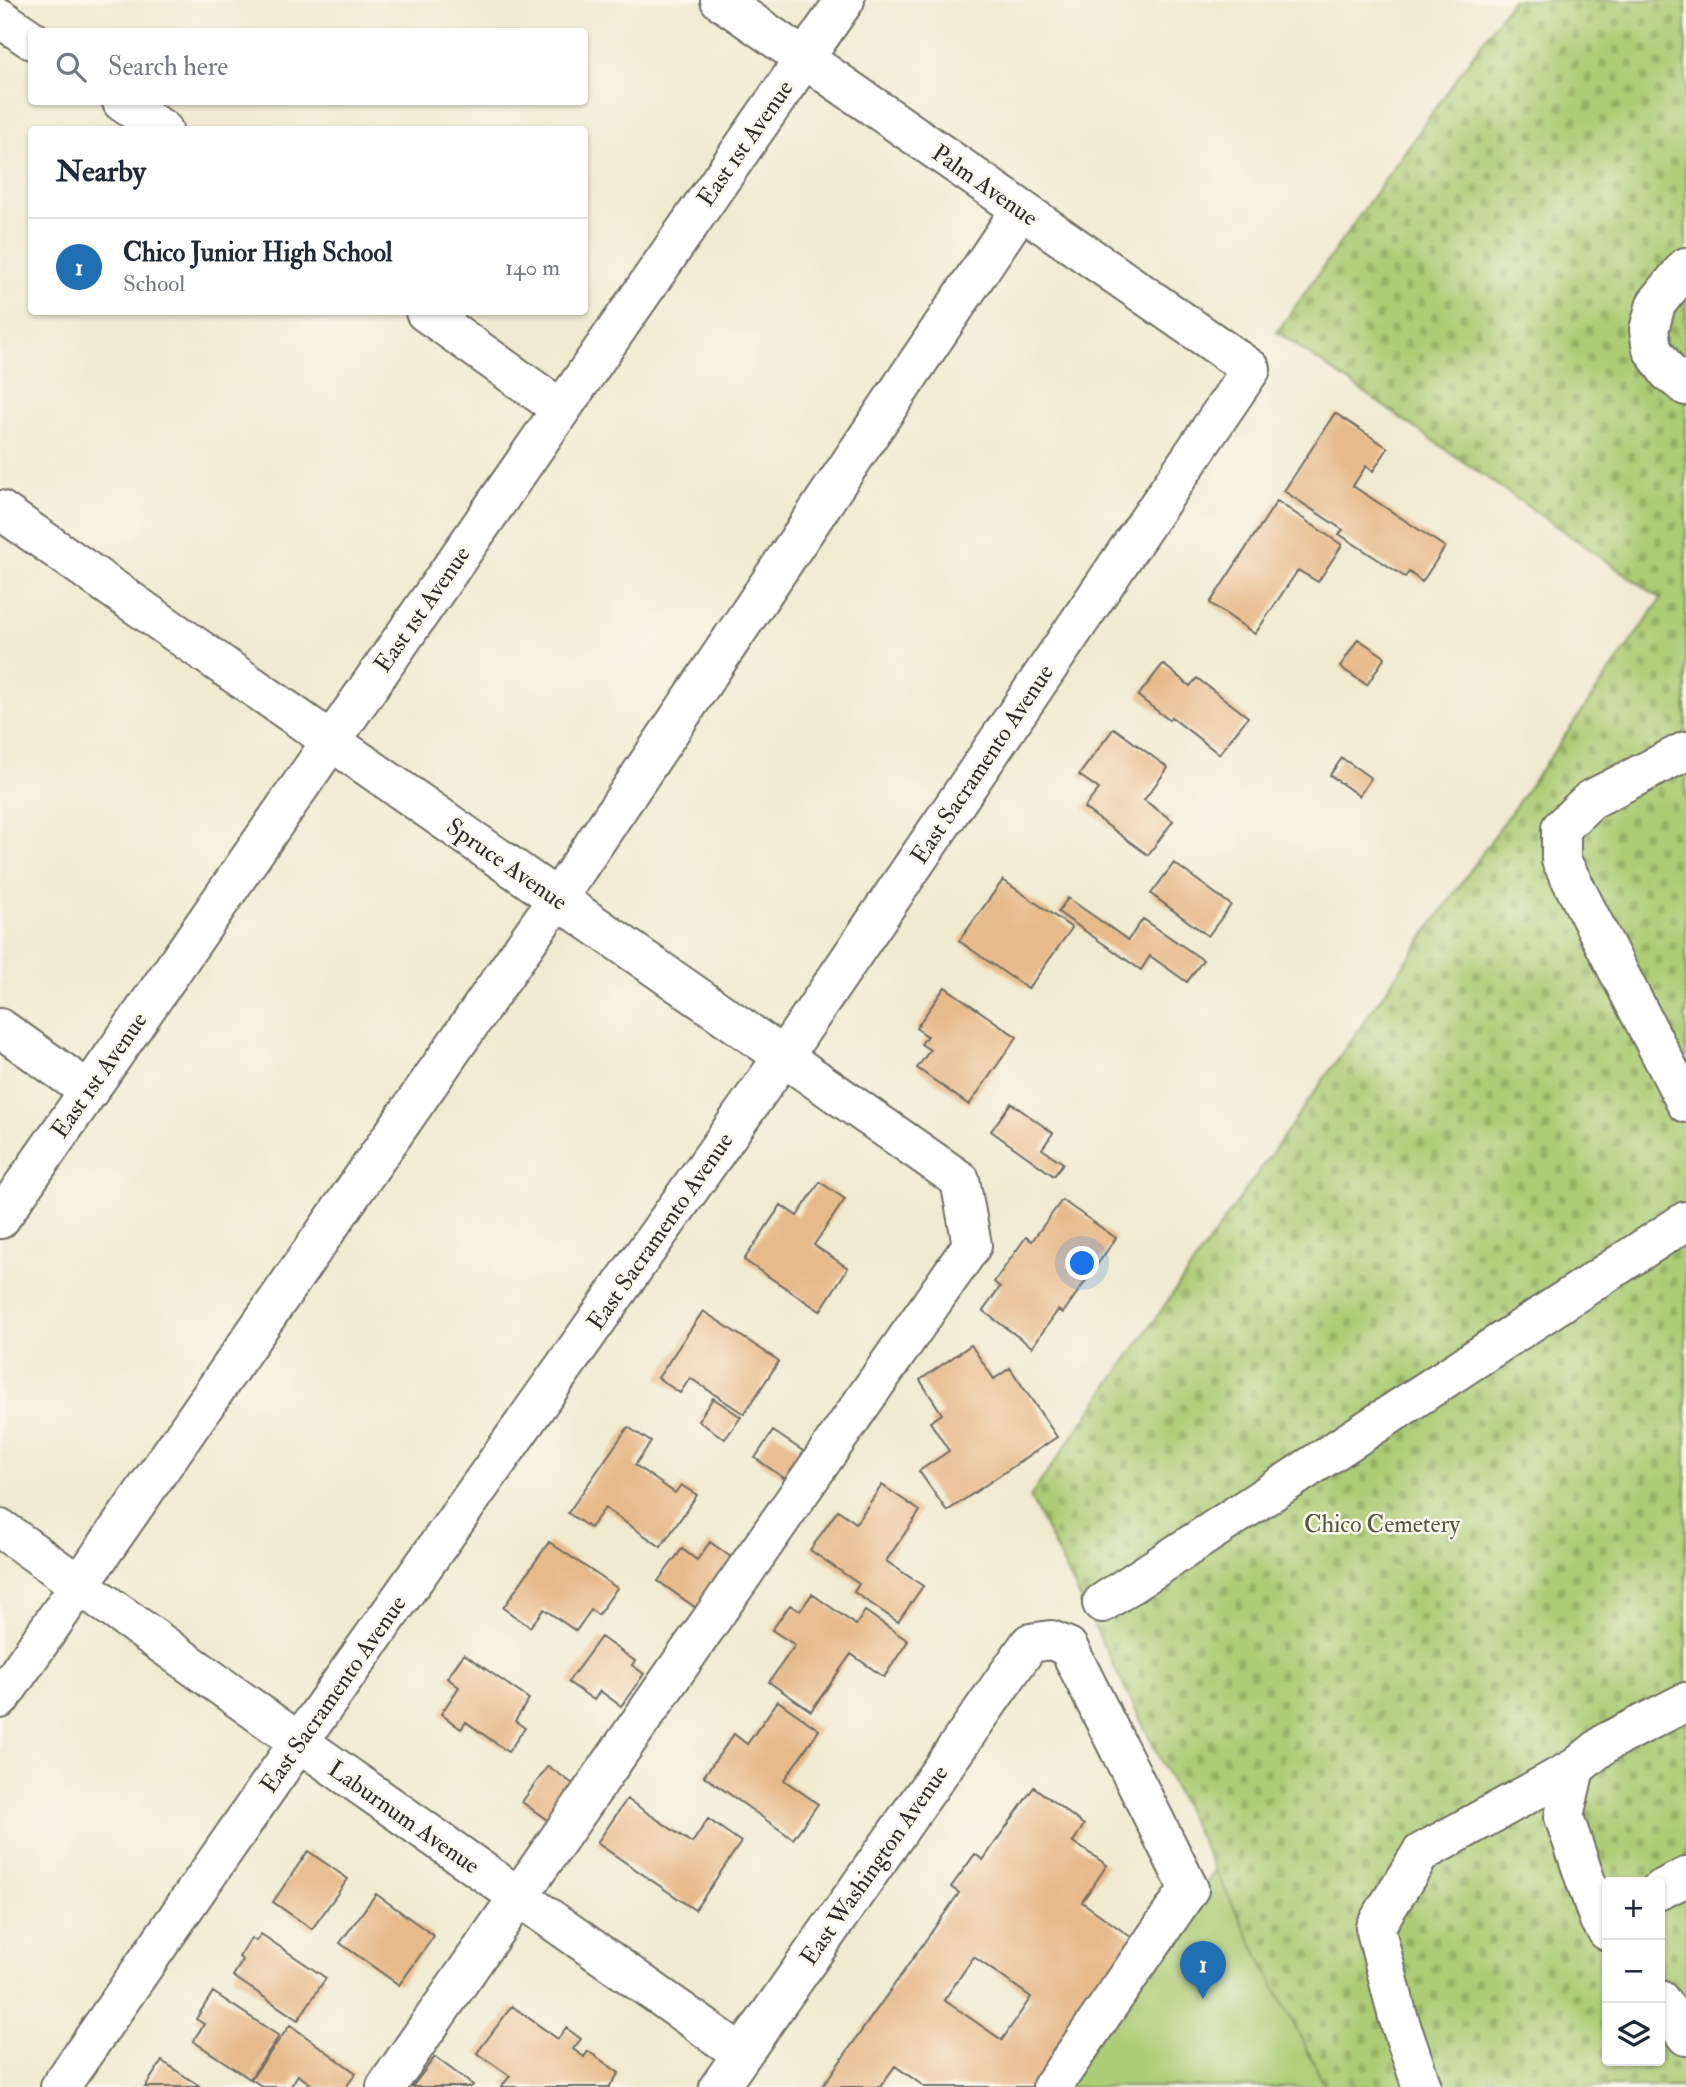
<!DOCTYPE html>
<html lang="en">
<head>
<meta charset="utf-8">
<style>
  body { margin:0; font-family:"IM FELL Double Pica",serif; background:#f6f6f7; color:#1f2937 }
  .controls { position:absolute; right:21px; bottom:21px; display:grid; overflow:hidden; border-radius:7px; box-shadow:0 2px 5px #0004 }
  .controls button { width:63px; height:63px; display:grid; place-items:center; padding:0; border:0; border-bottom:2px solid #e0e1e3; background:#fff; color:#1f2937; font:35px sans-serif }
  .you { position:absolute; left:1083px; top:1264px; width:24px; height:24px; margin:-18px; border:5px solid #fff; border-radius:50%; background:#1a73e8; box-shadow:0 0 0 10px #1a73e833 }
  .badge { display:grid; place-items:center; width:46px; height:46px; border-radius:50%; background:#1f6fb2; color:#fff; font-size:23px; font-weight:700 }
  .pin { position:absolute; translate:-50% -58px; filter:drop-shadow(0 2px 4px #0008) }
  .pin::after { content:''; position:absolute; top:37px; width:24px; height:21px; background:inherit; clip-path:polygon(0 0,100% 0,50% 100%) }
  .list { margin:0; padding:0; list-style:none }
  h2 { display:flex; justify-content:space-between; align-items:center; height:91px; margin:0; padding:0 28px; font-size:30px }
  h2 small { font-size:23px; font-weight:400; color:#747a83 }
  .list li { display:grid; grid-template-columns:46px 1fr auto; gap:21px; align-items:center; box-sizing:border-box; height:98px; padding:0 28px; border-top:2px solid #e0e1e3 }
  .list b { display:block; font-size:26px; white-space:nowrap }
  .list p { margin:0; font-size:23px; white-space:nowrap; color:#747a83 }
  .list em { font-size:23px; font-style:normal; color:#747a83 }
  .icon { flex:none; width:38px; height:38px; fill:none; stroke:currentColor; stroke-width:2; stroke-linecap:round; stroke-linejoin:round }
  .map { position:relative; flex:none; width:1686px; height:2087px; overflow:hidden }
  .search { position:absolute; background:#fff; box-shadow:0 2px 5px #0004; left:28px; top:28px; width:560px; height:77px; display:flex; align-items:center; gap:18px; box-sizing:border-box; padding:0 24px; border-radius:7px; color:#747a83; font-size:26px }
  .panel { position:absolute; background:#fff; box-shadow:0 2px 5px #0004; left:28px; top:126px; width:560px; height:189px; border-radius:7px }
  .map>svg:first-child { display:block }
  .grass { fill:#accc74; stroke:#6c7c50; stroke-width:2 }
  .cemetery { fill:url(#cemetery-stones); stroke:#6c7c50; stroke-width:2; fill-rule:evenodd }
  .building { fill:#e7ba8b; fill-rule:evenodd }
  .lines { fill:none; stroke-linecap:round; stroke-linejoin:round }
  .minor-casing { stroke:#706e65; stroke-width:42 }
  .minor { stroke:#fff; stroke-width:38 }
  .labels { text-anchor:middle; stroke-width:5; stroke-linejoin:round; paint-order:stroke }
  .street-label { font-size:24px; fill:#2b2b2b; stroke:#fbf7ec }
  .park-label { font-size:24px; fill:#525b41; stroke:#fbf7ec }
</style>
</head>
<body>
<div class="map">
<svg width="1686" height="2087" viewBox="0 0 1686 2087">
  <defs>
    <pattern id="cemetery-stones" width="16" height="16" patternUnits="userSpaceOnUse" patternTransform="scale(1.75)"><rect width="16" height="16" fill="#accc74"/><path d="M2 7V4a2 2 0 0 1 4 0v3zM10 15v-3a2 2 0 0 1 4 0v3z" fill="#94af65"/></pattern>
  </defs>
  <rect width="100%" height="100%" fill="#fbf7ec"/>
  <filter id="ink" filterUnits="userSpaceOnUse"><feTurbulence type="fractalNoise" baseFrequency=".0143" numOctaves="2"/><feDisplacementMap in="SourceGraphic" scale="14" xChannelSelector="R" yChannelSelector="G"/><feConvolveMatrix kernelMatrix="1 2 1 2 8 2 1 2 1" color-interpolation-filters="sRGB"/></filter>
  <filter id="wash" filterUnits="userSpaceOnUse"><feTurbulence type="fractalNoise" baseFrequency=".00686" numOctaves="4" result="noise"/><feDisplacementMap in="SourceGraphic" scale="28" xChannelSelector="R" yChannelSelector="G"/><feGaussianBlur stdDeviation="1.57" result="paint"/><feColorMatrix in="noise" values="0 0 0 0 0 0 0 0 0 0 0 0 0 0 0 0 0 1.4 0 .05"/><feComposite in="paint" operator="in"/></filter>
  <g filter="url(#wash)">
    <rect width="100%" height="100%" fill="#f0ead0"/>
    <path class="grass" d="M 1215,1870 L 1326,2087 L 1064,2087 Z"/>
    <path class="cemetery" d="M 1512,0 L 1686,0 L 1686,2087 L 1326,2087 L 1215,1870 L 1030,1497 L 1661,599 L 1277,332 ZM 1607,1882 L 1660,1882 L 1660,2061 L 1607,2061 Z"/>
    <g id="blocks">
      <path class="building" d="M 1335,413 L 1388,448 L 1373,471 L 1366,466 L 1353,486 L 1445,547 L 1422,582 L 1409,572 L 1405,577 L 1339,534 L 1343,530 L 1284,491 Z
        M 1277,501 L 1342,545 L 1318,582 L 1298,570 L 1255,634 L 1210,603 Z
        M 1358,639 L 1385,657 L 1367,685 L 1340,667 Z
        M 1163,664 L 1190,686 L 1197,678 L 1248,717 L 1219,754 L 1171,717 L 1169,720 L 1138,696 Z
        M 1114,728 L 1168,768 L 1144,800 L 1173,821 L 1148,855 L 1084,808 L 1099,789 L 1079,775 Z
        M 1342,758 L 1371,778 L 1359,796 L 1330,775 Z
        M 1174,863 L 1231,905 L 1208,936 L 1151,894 Z
        M 1003,880 L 1072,928 L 1028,989 L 959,941 Z
        M 1068,898 L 1128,940 L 1143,919 L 1203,960 L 1187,982 L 1150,956 L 1141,970 L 1058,912 Z
        M 945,987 L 1017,1037 L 969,1105 L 917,1068 L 930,1050 L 921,1044 L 927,1036 L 916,1028 Z
        M 1011,1103 L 1053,1133 L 1042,1149 L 1063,1163 L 1054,1176 L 991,1131 Z
        M 820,1182 L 845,1199 L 814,1245 L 848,1268 L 820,1311 L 744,1260 L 781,1205 L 797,1216 Z
        M 1062,1200 L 1116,1238 L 1063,1313 L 1058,1310 L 1032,1347 L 983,1311 L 1000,1287 L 994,1282 L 1026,1237 L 1032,1241 Z
        M 703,1311 L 779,1361 L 744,1414 L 690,1378 L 680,1393 L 658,1378 Z
        M 971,1345 L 994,1379 L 1010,1368 L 1057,1437 L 947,1511 L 919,1471 L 949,1451 L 930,1422 L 942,1414 L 920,1380 Z
        M 713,1398 L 741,1417 L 725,1439 L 698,1421 Z
        M 628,1427 L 651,1442 L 635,1465 L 675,1493 L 681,1485 L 697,1495 L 661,1547 L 605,1508 L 590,1528 L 568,1513 Z
        M 773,1431 L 806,1453 L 787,1480 L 755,1458 Z
        M 882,1485 L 920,1511 L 886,1561 L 923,1586 L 898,1622 L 854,1592 L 859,1584 L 810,1550 L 838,1510 L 856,1523 Z
        M 549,1542 L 617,1588 L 598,1615 L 591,1610 L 576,1631 L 544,1609 L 530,1627 L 503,1608 Z
        M 710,1542 L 735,1560 L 699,1610 L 658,1581 L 682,1549 L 697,1560 Z
        M 812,1594 L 856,1625 L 865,1611 L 908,1641 L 884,1677 L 851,1654 L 811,1711 L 769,1682 L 795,1645 L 772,1630 L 790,1605 L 800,1611 Z
        M 601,1637 L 635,1661 L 632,1665 L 644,1674 L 621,1706 L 600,1691 L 594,1700 L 568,1682 Z
        M 464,1654 L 529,1699 L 515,1721 L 525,1728 L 508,1752 L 466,1722 L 461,1729 L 441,1714 L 459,1687 L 447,1678 Z
        M 778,1701 L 819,1730 L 784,1780 L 818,1804 L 793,1839 L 704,1776 L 734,1734 L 747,1744 Z
        M 548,1766 L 576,1786 L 550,1822 L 522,1802 Z
        M 1034,1787 L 1084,1825 L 1073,1842 L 1107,1865 L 1082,1902 L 1135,1940 L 1031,2087 L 925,2087 L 895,2066 L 880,2087 L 822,2087 L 959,1893 L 951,1887 L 975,1854 L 983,1860 ZM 974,1957 L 1031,1997 L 1002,2040 L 944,2000 Z
        M 627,1799 L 692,1843 L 708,1819 L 741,1842 L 695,1910 L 597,1843 Z
        M 308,1851 L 348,1879 L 312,1929 L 273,1902 Z
        M 376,1894 L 434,1936 L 399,1985 L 340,1943 Z
        M 261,1934 L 326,1978 L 298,2020 L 233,1976 L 243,1960 L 239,1957 L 251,1938 L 256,1941 Z
        M 213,1992 L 279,2036 L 250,2079 L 193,2041 L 204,2024 L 196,2019 Z
        M 512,2006 L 558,2039 L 566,2028 L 581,2039 L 573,2049 L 584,2057 L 588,2051 L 619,2073 L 609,2087 L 501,2087 L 510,2076 L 477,2053 Z
        M 290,2025 L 356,2073 L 346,2087 L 315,2087 L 298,2075 L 290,2087 L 263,2087 L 251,2079 Z
        M 435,2057 L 473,2085 L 471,2087 L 412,2087 Z
        M 162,2061 L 201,2087 L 145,2087 Z"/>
    </g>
  </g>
  <g filter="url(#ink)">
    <use href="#blocks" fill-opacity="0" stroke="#706e65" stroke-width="2"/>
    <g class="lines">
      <g class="minor-casing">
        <path id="minor" d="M 0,18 L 32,40
          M 122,102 L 163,130
          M 1686,267 L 1656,304 L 1649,330 L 1652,349 L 1668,372 L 1686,386
          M 425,312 L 561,409
          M 0,510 L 960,1180 L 972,1245 L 386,2087
          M 1686,751 L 1590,800 L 1561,828 L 1561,860 L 1686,1103
          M 0,1028 L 89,1091
          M 0,1219 L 845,0
          M 0,1528 L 299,1742 L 742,2054
          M 1102,1603 L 1686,1221
          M 0,1699 L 557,899 L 1021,209
          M 1660,1890 L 1686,1877
          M 1607,1931 L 1599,1920 L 1564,1817 L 1575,1768 L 1607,1742 L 1686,1702
          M 1660,2000 L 1686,2036
          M 60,2087 L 299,1742 L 783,1057 L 1251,369 L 720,0
          M 719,2087 L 1030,1643 L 1051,1640 L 1068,1647 L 1189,1889 L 1052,2087
          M 1422,2087 L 1398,2017 L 1375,1927 L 1421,1853 L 1575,1768"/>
      </g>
      <use href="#minor" class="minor"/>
    </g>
  </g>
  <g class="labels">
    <g class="street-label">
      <text transform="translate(745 143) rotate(-55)" y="8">East 1st Avenue</text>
      <text transform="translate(985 185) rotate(35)" y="8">Palm Avenue</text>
      <text transform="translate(422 609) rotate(-55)" y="8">East 1st Avenue</text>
      <text transform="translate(982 764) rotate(-56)" y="8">East Sacramento Avenue</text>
      <text transform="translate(507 864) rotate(35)" y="8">Spruce Avenue</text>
      <text transform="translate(99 1075) rotate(-55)" y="8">East 1st Avenue</text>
      <text transform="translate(660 1231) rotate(-55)" y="8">East Sacramento Avenue</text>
      <text transform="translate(333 1694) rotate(-55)" y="8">East Sacramento Avenue</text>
      <text transform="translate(404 1817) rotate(35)" y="8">Laburnum Avenue</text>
      <text transform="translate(874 1865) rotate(-55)" y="8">East Washington Avenue</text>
    </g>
    <g class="park-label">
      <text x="1382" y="1532">Chico Cemetery</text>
    </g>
  </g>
</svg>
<div class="controls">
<button>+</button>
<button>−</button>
<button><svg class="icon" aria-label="layers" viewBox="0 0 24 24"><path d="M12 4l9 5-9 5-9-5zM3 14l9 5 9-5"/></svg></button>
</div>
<div class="you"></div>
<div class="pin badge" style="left:1203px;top:1999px">1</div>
<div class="search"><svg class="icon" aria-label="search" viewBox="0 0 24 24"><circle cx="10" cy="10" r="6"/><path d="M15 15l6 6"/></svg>Search here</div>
<section class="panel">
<h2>Nearby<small></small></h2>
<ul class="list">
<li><span class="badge">1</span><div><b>Chico Junior High School</b><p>School</p></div><em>140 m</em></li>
</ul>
</section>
</div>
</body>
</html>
